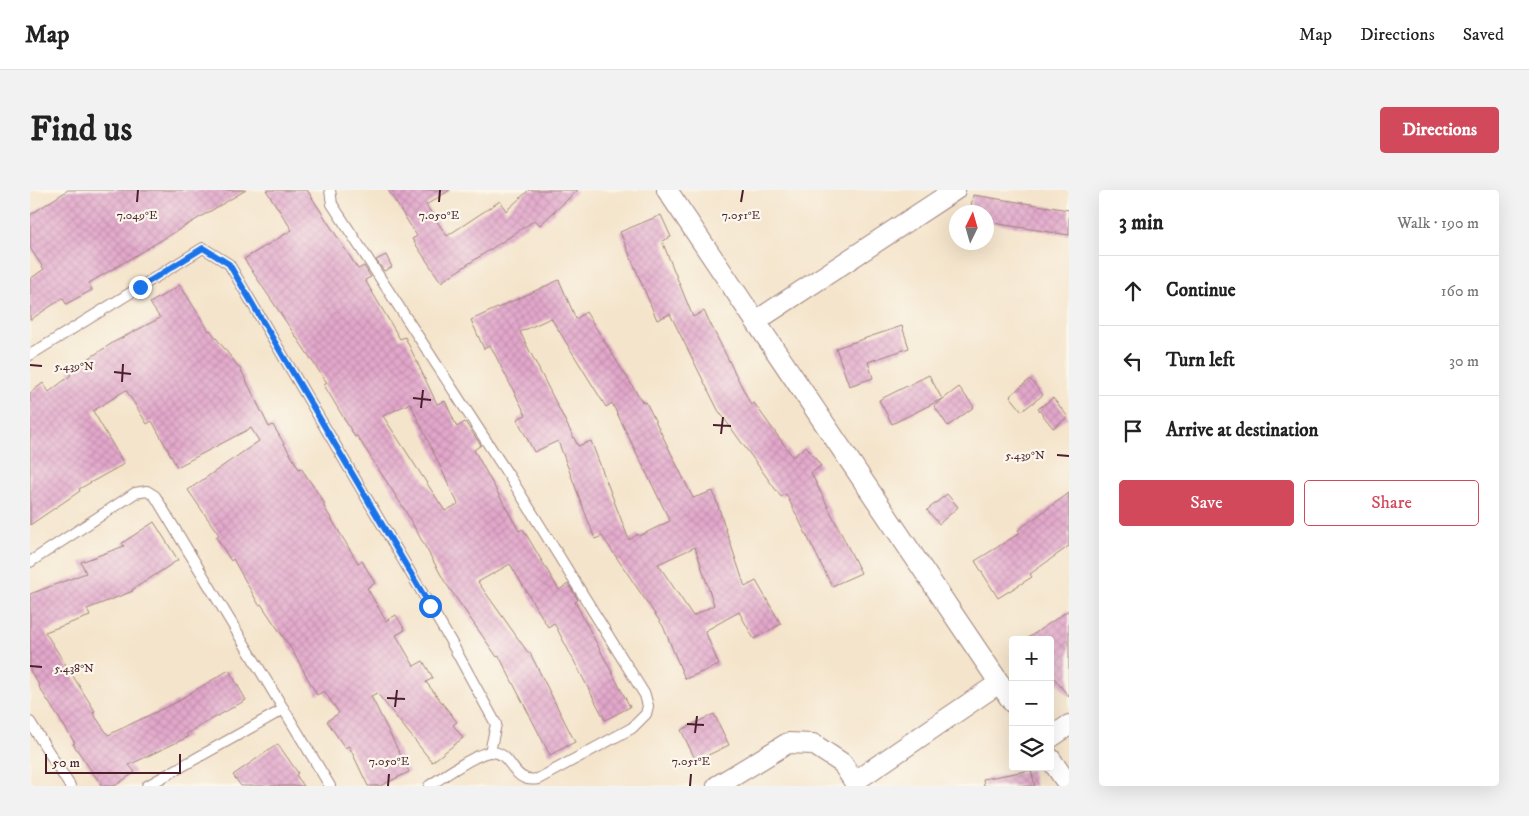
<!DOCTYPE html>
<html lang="en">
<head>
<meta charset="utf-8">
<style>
  body { margin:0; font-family:"IM FELL DW Pica",serif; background:#f2f2f2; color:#222 }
  .controls { position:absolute; right:15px; bottom:15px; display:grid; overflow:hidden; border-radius:5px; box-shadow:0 5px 20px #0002 }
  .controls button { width:45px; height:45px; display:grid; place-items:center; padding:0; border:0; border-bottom:1px solid #e0e0e0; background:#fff; color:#222; font:25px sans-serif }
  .compass { position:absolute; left:919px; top:15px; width:45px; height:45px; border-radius:50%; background:#fff; box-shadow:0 5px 20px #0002; rotate:5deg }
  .scale { position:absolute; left:15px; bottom:12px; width:136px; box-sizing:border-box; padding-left:5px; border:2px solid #4a1f2b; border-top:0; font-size:14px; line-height:18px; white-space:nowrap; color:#4a1f2b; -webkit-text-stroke:4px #fbf7ec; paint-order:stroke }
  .stop { position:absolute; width:15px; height:15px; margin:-11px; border:4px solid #1a73e8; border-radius:50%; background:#fff }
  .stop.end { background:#1a73e8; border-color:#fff; box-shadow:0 1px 5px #0008 }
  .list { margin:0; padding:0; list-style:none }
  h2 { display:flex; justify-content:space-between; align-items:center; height:65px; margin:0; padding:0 20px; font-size:21px }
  h2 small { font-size:16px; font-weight:400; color:#767676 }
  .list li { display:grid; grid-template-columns:32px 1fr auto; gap:15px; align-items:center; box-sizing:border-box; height:70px; padding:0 20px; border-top:1px solid #e0e0e0 }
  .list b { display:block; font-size:19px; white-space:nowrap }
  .list em { font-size:16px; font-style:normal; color:#767676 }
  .actions { display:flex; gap:10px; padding:15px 20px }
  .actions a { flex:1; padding:11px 0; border:1px solid #d1495b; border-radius:5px; text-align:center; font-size:18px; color:#d1495b }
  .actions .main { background:#d1495b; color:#fff }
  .icon { flex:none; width:28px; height:28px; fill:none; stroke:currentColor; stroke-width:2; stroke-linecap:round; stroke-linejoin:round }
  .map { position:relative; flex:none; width:1039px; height:596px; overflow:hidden; border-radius:5px }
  header { display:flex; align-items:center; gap:30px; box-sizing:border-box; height:70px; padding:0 25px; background:#fff; border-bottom:1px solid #e0e0e0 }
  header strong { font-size:24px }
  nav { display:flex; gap:28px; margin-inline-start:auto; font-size:18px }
  .intro { display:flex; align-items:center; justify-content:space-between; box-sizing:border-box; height:120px; padding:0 30px }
  h1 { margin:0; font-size:35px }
  .button { padding:12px 22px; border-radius:5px; background:#d1495b; color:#fff; font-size:18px; font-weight:700 }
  main { display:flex; gap:30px; padding:0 30px }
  aside { flex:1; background:#fff; border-radius:5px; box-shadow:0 5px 20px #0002 }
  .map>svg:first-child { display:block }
  .building { fill:url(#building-cross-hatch); fill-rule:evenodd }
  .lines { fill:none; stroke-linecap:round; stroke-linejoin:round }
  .service-casing { stroke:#9f827b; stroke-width:12 }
  .minor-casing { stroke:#9f827b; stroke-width:22 }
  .service { stroke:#fff; stroke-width:10 }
  .minor { stroke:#fff; stroke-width:20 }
  .route { stroke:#1a73e8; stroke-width:6 }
  .ticks { fill:none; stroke:#4a1f2b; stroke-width:2 }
  .ticks-label { font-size:12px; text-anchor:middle; fill:#4a1f2b; stroke:#fbf7ec; stroke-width:4.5; stroke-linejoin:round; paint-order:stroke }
</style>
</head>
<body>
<header>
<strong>Map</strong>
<nav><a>Map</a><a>Directions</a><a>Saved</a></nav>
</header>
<div class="intro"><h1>Find us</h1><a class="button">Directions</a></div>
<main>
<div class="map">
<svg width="1039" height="596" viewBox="0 0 1039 596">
  <defs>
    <pattern id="building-cross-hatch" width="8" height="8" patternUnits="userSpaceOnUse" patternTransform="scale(1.25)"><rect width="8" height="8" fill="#e2a7cb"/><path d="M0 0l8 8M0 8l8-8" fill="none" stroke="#c38fae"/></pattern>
  </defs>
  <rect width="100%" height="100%" fill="#fbf7ec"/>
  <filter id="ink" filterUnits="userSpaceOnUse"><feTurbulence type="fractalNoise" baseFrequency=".02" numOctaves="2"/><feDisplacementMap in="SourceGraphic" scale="10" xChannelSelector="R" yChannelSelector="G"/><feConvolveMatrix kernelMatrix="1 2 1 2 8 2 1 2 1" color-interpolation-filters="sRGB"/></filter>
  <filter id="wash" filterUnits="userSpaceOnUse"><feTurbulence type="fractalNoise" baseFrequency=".0096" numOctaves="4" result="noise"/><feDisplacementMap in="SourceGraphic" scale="20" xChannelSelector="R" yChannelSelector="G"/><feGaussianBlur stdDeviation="1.12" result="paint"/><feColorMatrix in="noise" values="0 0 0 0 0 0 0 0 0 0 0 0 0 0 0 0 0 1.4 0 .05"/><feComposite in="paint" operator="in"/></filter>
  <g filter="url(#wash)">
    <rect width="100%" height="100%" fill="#f4e4cb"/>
    <g id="blocks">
      <path class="building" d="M 38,0 L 216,0 L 59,93 L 62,100 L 36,114 L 33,108 L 0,130 L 0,89 L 14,79 L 0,58 L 0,25 Z
        M 236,0 L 277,0 L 328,79 L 334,76 L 341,87 L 335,90 L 370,149 L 375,147 L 407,214 L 415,211 L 427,237 L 435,232 L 451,255 L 444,260 L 489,341 L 493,339 L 529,400 L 538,394 L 548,410 L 545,412 L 600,517 L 575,530 L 524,433 L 518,437 L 480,374 L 448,392 L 499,464 L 500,463 L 545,552 L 520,565 L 469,466 L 467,467 L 415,392 L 373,317 L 327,246 L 325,247 L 294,195 L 297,193 L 214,69 L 262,40 ZM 380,213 L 428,314 L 415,321 L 353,226 Z
        M 358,0 L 420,0 L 396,15 L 417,46 L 470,11 L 476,21 L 499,0 L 548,0 L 510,35 L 505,30 L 411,92 L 382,49 L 387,46 Z
        M 943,5 L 1039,20 L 1039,45 L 956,32 L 956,22 L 940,22 Z
        M 631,25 L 641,47 L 632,51 L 663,127 L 674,121 L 721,215 L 724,213 L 763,267 L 776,256 L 791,276 L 781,283 L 831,383 L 802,396 L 756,304 L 751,307 L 688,220 L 640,124 L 627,130 L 590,42 Z
        M 356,65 L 362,77 L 354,81 L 346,70 Z
        M 529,90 L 546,129 L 556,122 L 613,213 L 616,212 L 663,308 L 683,301 L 715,397 L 726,391 L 751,434 L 724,449 L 709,422 L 675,441 L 689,475 L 655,489 L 633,436 L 572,346 L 565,349 L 528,251 L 504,262 L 487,229 L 496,225 L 460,155 L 454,159 L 441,130 ZM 521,128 L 576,217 L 582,213 L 640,331 L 609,346 L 608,344 L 599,350 L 561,251 L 548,256 L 490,142 ZM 665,357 L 684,415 L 663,426 L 628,374 Z
        M 150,95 L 179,141 L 180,140 L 211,180 L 239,237 L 243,235 L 269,279 L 271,278 L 295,314 L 293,315 L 328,373 L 332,371 L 345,393 L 337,398 L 356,431 L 366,425 L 375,440 L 366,445 L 384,476 L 393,471 L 403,488 L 396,492 L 427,532 L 423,535 L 433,548 L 402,572 L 347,503 L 341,506 L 379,582 L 350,596 L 338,596 L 319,556 L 315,558 L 297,531 L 309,523 L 294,501 L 287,505 L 262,460 L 231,414 L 229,415 L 203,369 L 201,371 L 186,347 L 189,345 L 158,300 L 229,251 L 221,238 L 147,277 L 122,231 L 117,234 L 96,200 L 63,221 L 94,274 L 49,299 L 50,301 L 0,335 L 0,203 L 13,193 L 19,202 L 41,185 L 38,182 L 84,152 L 130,128 L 120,113 Z
        M 872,136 L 879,158 L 838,172 L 843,188 L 819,196 L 806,158 Z
        M 899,185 L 912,209 L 862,234 L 849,210 Z
        M 1000,189 L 1013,205 L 992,221 L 980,206 Z
        M 929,197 L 944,217 L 918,236 L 904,216 Z
        M 1023,208 L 1038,227 L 1023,238 L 1008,219 Z
        M 1039,303 L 1039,356 L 1000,384 L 1002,387 L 968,408 L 945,371 L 990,343 L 988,340 Z
        M 917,304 L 928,317 L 909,334 L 897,320 Z
        M 124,332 L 148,370 L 102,400 L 103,401 L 57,419 L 60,426 L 15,442 L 65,521 L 63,523 L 78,545 L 153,509 L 152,508 L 199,480 L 216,510 L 156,544 L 158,547 L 99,575 L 105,582 L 85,596 L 72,596 L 43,554 L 45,553 L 9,497 L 10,496 L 0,481 L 0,404 L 56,383 L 51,372 L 94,356 L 92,353 Z
        M 1039,420 L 1039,507 L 1020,483 L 1020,450 L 995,450 Z
        M 684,524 L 699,555 L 666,571 L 651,540 Z
        M 248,554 L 268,583 L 266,585 L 274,596 L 211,596 L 203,585 Z
        M 1001,580 L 1005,596 L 954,596 L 953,589 Z"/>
    </g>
  </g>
  <g filter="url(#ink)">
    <use href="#blocks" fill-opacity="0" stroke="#9f827b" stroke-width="1"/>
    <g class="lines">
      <g class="service-casing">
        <path id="service" d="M 300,0 L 302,14 L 483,292 L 615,505 L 618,516 L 616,524 L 602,538 L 508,589 C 480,594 484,562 461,562 C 448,562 411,588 399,596
          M 0,165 L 173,58 L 199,74 L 420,450 L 466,534 L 460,562
          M 0,372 L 105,303 L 117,301 L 125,306 L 300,596
          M 0,532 L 40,596
          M 117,596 L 254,519"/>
      </g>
      <g class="minor-casing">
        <path id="minor" d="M 637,0 L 983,513
          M 726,131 L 925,0
          M 1020,548 L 1039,535
          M 1020,568 L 1039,596
          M 824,592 L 969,493
          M 687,596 L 758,553 L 783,554 L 812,573 L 827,596"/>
      </g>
      <use href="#service" class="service"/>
      <use href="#minor" class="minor"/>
    </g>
  </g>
  <g class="lines" filter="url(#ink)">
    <path class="route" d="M 110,97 L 173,58 L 199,74 L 400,416"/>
  </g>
  <path class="ticks" d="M 107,12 L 108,0M 409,12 L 410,0M 711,12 L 713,0M 0,175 L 12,176M 84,182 L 101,184M 92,192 L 93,174M 383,208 L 401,210M 391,218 L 393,200M 683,235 L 701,236M 691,244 L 693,227M 1027,265 L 1039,266M 0,476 L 12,477M 357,508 L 375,509M 365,517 L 367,500M 657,534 L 674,535M 665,543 L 667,526M 358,596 L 359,584M 660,596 L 661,584"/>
  <g class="ticks-label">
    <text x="107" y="29">7.049°E</text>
    <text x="409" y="29">7.050°E</text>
    <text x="711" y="29">7.051°E</text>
    <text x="44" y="180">5.439°N</text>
    <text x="995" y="269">5.439°N</text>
    <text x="44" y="482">5.438°N</text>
    <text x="359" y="575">7.050°E</text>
    <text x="661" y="575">7.051°E</text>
  </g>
</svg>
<div class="controls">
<button>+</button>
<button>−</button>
<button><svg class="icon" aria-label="layers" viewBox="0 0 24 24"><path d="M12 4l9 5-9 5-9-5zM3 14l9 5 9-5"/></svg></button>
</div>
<svg class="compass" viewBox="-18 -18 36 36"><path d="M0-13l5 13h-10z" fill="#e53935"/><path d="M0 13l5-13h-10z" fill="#767676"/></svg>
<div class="scale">50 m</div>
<div class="stop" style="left:400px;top:416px"></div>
<div class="stop end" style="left:110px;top:97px"></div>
</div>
<aside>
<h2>3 min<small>Walk · 190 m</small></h2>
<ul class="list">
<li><svg class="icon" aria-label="ahead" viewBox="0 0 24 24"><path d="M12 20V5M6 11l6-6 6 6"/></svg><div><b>Continue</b></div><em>160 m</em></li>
<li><svg class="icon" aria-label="left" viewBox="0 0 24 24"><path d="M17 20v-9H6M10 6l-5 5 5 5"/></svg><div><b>Turn left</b></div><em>30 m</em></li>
<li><svg class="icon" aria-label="arrive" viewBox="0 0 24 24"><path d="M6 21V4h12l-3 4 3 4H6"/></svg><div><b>Arrive at destination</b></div></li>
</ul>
<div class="actions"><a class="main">Save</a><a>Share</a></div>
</aside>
</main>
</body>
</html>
